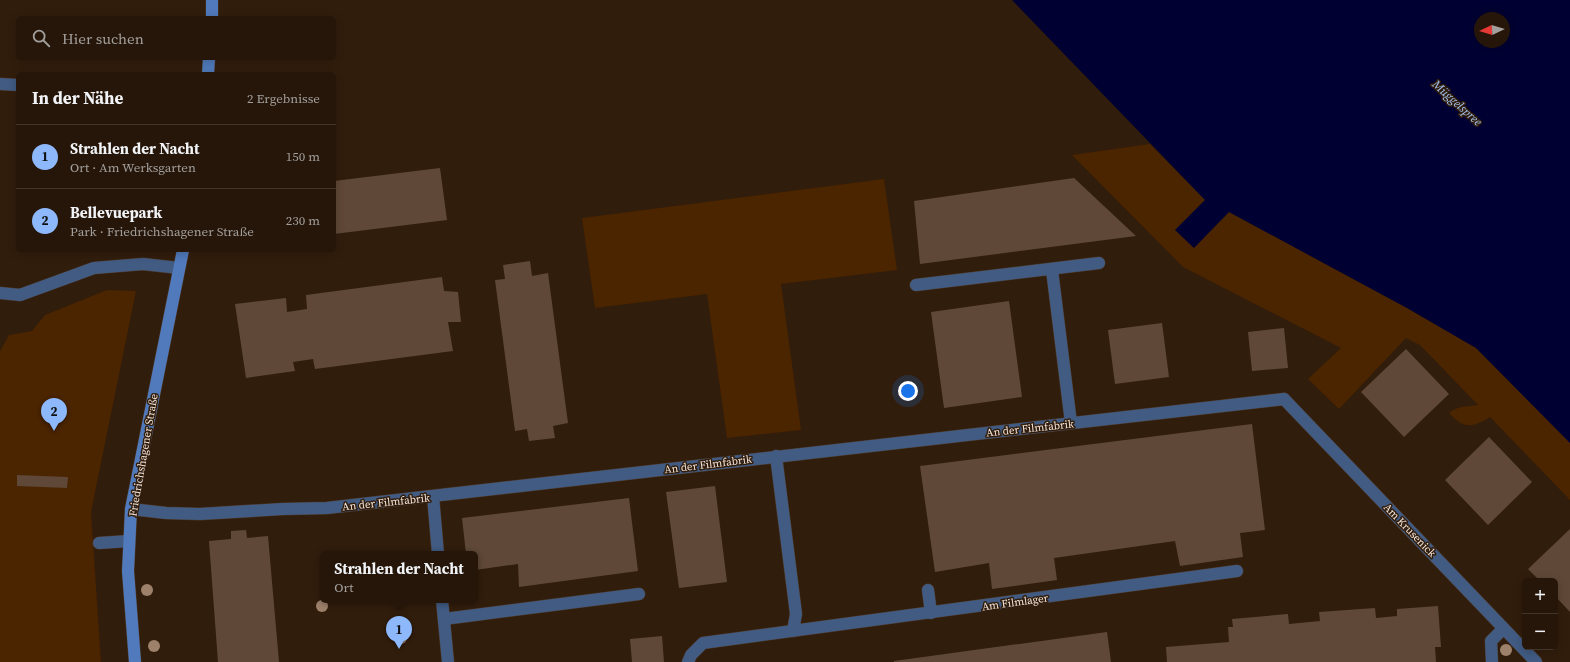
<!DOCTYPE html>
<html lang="de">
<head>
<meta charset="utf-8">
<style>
  body { margin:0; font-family:"Source Serif 4",serif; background:#312317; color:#f1f3f6 }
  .controls { position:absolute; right:12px; bottom:12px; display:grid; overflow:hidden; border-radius:6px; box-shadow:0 2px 10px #0003 }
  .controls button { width:36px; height:36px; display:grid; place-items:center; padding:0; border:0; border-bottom:1px solid #42352a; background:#251609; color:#f1f3f6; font:20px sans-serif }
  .compass { position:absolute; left:1474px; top:12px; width:36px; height:36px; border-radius:50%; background:#251609; box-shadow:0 2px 10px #0003; rotate:266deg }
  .you { position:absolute; left:908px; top:391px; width:14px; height:14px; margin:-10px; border:3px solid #fff; border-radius:50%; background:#1a73e8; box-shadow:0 0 0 6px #1a73e833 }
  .badge { display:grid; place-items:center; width:26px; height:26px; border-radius:50%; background:#8db9fc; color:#111; font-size:13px; font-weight:700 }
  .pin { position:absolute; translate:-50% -33px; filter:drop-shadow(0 1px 2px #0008) }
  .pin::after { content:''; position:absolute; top:21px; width:14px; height:12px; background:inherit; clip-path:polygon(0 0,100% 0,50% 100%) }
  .popup { position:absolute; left:320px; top:551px; width:158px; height:52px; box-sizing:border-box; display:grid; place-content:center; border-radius:6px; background:#251609; filter:drop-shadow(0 1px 3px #0005); font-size:13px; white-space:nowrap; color:#a39f9c }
  .popup b { font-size:15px; color:#f1f3f6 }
  .popup::after { content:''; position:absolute; left:50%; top:100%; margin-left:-8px; border:8px solid transparent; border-top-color:#251609 }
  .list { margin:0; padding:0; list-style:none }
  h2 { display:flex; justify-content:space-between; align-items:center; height:52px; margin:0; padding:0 16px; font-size:17px }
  h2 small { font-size:13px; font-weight:400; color:#a39f9c }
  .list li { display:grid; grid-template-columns:26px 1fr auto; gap:12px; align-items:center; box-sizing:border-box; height:64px; padding:0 16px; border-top:1px solid #42352a }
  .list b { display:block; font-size:15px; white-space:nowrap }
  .list p { margin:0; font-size:13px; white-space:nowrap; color:#a39f9c }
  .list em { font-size:13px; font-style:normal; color:#a39f9c }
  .icon { flex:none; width:22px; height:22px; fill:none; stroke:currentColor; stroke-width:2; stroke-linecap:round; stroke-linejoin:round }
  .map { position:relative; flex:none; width:1570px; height:662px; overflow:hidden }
  .search { position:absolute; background:#251609; box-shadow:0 2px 10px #0003; left:16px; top:16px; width:320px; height:44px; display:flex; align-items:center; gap:10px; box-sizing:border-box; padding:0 14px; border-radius:6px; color:#a39f9c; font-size:15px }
  .panel { position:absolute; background:#251609; box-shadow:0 2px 10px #0003; left:16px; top:72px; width:320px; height:180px; border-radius:6px }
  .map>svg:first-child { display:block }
  .green { fill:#4b2400 }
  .water { fill:#000032; fill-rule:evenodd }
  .building { fill:#5f4837 }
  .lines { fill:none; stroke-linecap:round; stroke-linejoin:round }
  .lane-casing { stroke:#4d3929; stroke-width:13 }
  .street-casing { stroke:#4d3929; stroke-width:13 }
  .secondary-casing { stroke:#4d3929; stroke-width:13 }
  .lane { stroke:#415b83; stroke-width:12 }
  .street { stroke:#415b83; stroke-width:12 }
  .secondary { stroke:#507abb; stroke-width:12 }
  .tree { fill:#9d816b }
  .labels { text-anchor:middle; stroke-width:3; stroke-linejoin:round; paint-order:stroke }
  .street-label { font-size:11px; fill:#f6e7dd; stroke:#311d0c }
  .water-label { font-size:12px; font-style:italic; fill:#a2c3f5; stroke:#311d0c }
</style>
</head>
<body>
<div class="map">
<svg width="1570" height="662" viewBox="0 0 1570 662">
  <rect width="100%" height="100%" fill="#311d0c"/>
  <path class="green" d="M 1150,144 L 1205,200 L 1176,230 L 1193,247 L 1229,212 L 1407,308 L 1476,348 L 1570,443 L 1570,500 L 1490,417 C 1473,428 1463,429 1449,413 C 1459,405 1467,407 1478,405 L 1420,345 L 1406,338 L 1339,409 L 1308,379 L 1341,348 L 1183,267 L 1072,155 Z
    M 884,179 L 897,270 L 781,284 L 801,430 L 727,438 L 707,294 L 595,308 L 582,218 Z
    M 107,290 L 136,291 L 91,512 L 101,662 L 0,662 L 0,351 L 9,335 L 32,331 L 45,315 Z"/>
  <path class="water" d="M 1012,0 L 1570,0 L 1570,443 L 1476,348 L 1407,308 L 1229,212 L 1194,248 L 1175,230 L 1205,200 ZM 1480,18 L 1504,18 L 1504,42 L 1480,42 Z"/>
  <path class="building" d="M 440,168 L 447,220 L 334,234 L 334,181 Z
    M 1074,178 L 1136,236 L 920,264 L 914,201 Z
    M 530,261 L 532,276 L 548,273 L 568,423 L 553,426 L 555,438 L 529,441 L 527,429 L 515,431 L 495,280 L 505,279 L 503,265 Z
    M 442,277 L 444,291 L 458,292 L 461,322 L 448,322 L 453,351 L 315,369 L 313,359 L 293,362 L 295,371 L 246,378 L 235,304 L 286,298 L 287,312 L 307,309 L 306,295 Z
    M 1009,301 L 1022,397 L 944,408 L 931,312 Z
    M 1162,323 L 1169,377 L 1115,384 L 1108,330 Z
    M 1284,328 L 1288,368 L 1252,371 L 1248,332 Z
    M 1406,349 L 1449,394 L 1404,437 L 1361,392 Z
    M 1252,424 L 1265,530 L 1240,533 L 1243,557 L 1180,566 L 1175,541 L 1054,558 L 1057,580 L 992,589 L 989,563 L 935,572 L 920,466 Z
    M 1489,437 L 1532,482 L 1488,525 L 1445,480 Z
    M 17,475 L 68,477 L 67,488 L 17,486 Z
    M 715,486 L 727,582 L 679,588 L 666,492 Z
    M 629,498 L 638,571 L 519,587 L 518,564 L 475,570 L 475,554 L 466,554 L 462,518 Z
    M 1570,529 L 1570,612 L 1555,596 L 1555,581 L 1540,581 L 1528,569 Z
    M 246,530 L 247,538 L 268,536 L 279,662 L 218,662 L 209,541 L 231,539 L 231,531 Z
    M 1438,606 L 1441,647 L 1435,647 L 1436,662 L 1167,662 L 1166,647 L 1229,642 L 1228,627 L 1233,627 L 1232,619 L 1288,614 L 1289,624 L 1320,621 L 1319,612 L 1375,608 L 1376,618 L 1397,616 L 1397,609 Z
    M 1107,632 L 1111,662 L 894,662 L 894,661 Z
    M 662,636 L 664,662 L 632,662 L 630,639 Z"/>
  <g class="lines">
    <g class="lane-casing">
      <path id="lane" d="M 0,84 L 18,85
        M 1052,270 L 1071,423
        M 916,285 L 1099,263
        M 0,293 L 20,295 L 94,268 L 143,264 L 179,268
        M 1284,399 L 1536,662
        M 99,543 L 129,541
        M 928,590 L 931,613
        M 444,619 L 639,594
        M 1492,662 L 1491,641 L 1503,629"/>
    </g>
    <g class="street-casing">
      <path id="street" d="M 776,456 L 796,614 L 793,631
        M 433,496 L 438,554
        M 131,509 L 166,513 L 200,514 L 283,509 L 327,508 L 1284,399
        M 442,600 L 448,662
        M 688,662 L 691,655 L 703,643 L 1237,571"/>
    </g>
    <g class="secondary-casing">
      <path id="secondary" d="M 212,18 L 212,0
        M 208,74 L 209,58
        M 135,662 L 128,571 L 131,509 L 183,250"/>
    </g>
    <use href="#lane" class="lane"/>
    <use href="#street" class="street"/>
    <use href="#secondary" class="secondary"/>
  </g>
  <g class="tree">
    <circle cx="147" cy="590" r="6"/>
    <circle cx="322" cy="606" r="6"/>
    <circle cx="401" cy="638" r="6"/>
    <circle cx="154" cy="646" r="6"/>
    <circle cx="1506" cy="650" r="6"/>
  </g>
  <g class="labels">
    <g class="street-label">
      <text transform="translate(1030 428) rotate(-6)" y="4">An der Filmfabrik</text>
      <text transform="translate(143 455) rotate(-80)" y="4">Friedrichshagener Straße</text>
      <text transform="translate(708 464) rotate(-7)" y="4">An der Filmfabrik</text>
      <text transform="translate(386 502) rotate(-6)" y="4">An der Filmfabrik</text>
      <text transform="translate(1410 530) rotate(46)" y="4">Am Krusenick</text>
      <text transform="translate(1015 602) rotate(-8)" y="4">Am Filmlager</text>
    </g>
    <g class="water-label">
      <text transform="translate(1457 103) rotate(42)" y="4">Müggelspree</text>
    </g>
  </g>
</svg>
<div class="controls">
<button>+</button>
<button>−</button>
</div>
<svg class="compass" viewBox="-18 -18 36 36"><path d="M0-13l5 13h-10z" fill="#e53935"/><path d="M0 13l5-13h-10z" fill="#a39f9c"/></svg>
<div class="you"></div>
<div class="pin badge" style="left:399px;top:649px">1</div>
<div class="popup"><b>Strahlen der Nacht</b>Ort</div>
<div class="pin badge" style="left:54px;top:431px">2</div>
<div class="search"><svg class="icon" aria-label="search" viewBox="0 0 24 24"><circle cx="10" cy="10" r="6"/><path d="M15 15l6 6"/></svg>Hier suchen</div>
<section class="panel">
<h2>In der Nähe<small>2 Ergebnisse</small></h2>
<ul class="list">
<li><span class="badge">1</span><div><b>Strahlen der Nacht</b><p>Ort · Am Werksgarten</p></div><em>150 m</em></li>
<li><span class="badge">2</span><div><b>Bellevuepark</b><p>Park · Friedrichshagener Straße</p></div><em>230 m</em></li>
</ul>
</section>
</div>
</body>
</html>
